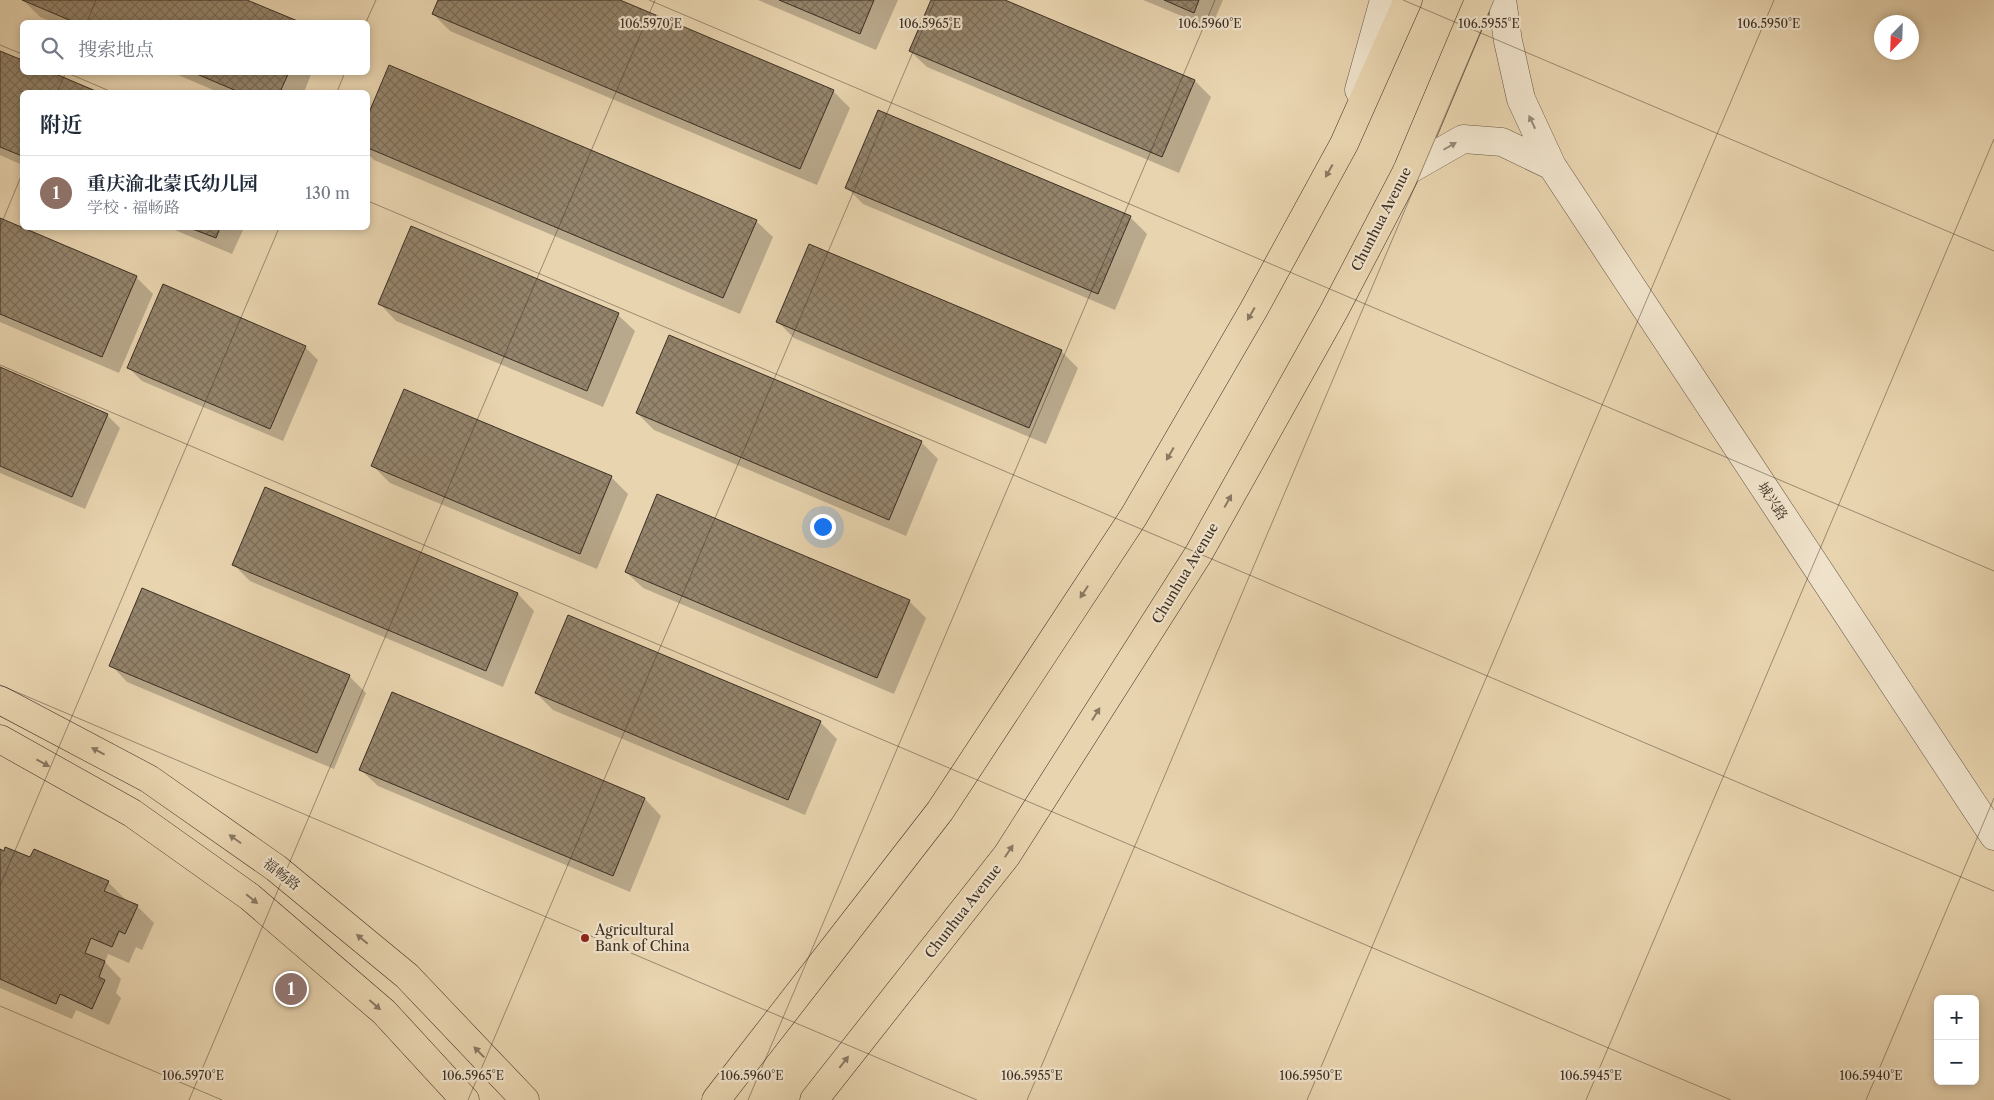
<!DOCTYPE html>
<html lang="zh">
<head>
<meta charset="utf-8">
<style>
  body { margin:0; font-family:"Libre Caslon Text","Noto Serif SC",serif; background:#f6f6f7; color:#1f2937 }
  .controls { position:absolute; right:15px; bottom:15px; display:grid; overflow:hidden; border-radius:8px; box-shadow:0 2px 8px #0003 }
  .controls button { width:45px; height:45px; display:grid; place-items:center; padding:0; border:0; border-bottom:1px solid #e0e1e3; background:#fff; color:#1f2937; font:25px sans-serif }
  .compass { position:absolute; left:1874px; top:15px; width:45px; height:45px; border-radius:50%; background:#fff; box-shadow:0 2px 8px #0003; rotate:203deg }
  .you { position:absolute; left:822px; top:526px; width:18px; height:18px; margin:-12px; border:4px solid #fff; border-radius:50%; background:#1a73e8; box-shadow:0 0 0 8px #1a73e833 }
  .badge { display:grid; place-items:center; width:32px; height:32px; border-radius:50%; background:#8f2418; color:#fff; font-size:16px; font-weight:700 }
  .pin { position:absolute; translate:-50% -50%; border:2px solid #fff; box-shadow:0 1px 5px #0006 }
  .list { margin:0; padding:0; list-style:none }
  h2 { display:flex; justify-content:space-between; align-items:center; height:65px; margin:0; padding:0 20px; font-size:21px }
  h2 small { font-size:16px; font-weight:400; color:#747a83 }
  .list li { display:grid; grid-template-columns:32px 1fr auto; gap:15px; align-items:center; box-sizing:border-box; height:75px; padding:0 20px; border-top:1px solid #e0e1e3 }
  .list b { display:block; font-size:19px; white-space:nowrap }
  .list p { margin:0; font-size:16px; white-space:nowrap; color:#747a83 }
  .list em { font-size:16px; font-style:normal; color:#747a83 }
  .icon { flex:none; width:28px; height:28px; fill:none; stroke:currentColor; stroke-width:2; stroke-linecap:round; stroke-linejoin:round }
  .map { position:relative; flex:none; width:1994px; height:1100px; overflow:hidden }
  .search { position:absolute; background:#fff; box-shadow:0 2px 8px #0003; left:20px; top:20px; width:350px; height:55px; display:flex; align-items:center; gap:12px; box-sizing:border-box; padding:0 18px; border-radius:8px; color:#747a83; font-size:19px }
  .panel { position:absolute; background:#fff; box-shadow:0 2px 8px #0003; left:20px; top:90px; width:350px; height:140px; border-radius:8px }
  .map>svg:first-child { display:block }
  .shadow { fill:#0003 }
  .building { fill:url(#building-cross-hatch); stroke:#3c2f24 }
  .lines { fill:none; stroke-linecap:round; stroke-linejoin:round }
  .minor-casing { stroke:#675847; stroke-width:29 }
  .major-casing { stroke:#3c2f24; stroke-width:29 }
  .minor { stroke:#f0e3cb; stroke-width:28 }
  .major { stroke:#e8d4af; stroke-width:28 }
  .oneway { fill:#968978 }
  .oneway2 { fill:#897963 }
  .ticks { fill:none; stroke:#3c2f24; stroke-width:1; stroke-opacity:0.45 }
  .poi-dot { fill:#8f2418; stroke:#f0e3cb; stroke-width:2 }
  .labels { text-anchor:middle; stroke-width:4.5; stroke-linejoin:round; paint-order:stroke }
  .street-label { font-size:14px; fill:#3c2f24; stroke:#f0e3cb }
  .poi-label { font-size:14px; fill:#3c2f24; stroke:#f0e3cb; text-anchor:start }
  .ticks-label { font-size:12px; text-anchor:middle; fill:#3c2f24; stroke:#f0e3cb; stroke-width:4.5; stroke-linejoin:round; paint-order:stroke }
</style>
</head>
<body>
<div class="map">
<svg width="1994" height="1100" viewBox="0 0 1994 1100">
  <defs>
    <pattern id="building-cross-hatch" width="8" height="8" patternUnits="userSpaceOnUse" patternTransform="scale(1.25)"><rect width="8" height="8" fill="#95856c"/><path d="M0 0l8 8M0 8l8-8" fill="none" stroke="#7b6d59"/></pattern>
  </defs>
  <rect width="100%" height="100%" fill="#e8d4af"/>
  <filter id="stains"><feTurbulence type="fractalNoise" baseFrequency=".004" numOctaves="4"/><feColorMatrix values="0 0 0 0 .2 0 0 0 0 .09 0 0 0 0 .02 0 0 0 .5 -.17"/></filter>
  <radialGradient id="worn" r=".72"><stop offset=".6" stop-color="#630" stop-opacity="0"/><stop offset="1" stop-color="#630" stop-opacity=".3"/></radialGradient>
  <path class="shadow" d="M 23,0 L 244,0 L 297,22 L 53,22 L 40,17 Z
    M 439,0 L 616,0 L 833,91 L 850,108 L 817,185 L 450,31 L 433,14 Z
    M 758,0 L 898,0 L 876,50 Z
    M 932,0 L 1002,0 L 1195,81 L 1211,97 L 1179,173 L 927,67 L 910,51 Z
    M 1143,0 L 1223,0 L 1211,28 Z
    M 0,52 L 22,62 L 22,72 L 48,72 L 95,92 L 22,92 L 22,165 L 0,155 Z
    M 389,66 L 756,221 L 773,237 L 740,314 L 374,160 L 368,154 L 368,118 Z
    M 171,72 L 312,72 L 304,92 L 218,92 Z
    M 846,187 L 1130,217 L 1147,234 L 1115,310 L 863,204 Z
    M 0,219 L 136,277 L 153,294 L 119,373 L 0,322 Z
    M 170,228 L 244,228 L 232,254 Z
    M 411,228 L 618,315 L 635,331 L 603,407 L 396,321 L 380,304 Z
    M 778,322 L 1061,351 L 1078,368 L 1046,444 L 794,338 Z
    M 305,347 L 318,360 L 283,441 L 142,381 L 129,368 Z
    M 0,369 L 107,415 L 120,428 L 85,509 L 0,473 Z
    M 637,413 L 921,442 L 938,459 L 906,536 L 654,430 Z
    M 373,466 L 611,477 L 628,494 L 597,569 L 390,483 Z
    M 266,488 L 518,594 L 534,611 L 503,687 L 250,581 L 234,565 Z
    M 658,496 L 910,602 L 926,618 L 894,694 L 643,588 L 626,572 Z
    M 111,665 L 349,676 L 366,693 L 334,769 L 127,682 Z
    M 393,693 L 645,799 L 661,816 L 630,892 L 378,786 L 361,770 Z
    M 536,693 L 820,722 L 837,739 L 805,815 L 553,710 Z
    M 0,851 L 108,882 L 125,899 L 124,901 L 137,906 L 154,923 L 142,950 L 136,947 L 129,963 L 108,954 L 105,962 L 121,979 L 116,993 L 121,998 L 109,1025 L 76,1010 L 72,1019 L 0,988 Z"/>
  <path class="building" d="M 22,0 L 247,0 L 300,22 L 74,22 Z
    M 438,0 L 620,0 L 834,90 L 800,169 L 432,14 Z
    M 779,0 L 874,0 L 860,34 Z
    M 931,0 L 1005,0 L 1195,80 L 1162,157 L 909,51 Z
    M 1164,0 L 1199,0 L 1194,13 Z
    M 0,51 L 22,60 L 22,72 L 51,72 L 98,92 L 22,92 L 22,156 L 0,147 Z
    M 389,65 L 757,220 L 723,298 L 368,148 L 368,115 Z
    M 192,72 L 289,72 L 280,92 L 239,92 Z
    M 878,110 L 1131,216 L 1098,294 L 845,188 Z
    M 0,218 L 137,276 L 102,357 L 0,314 Z
    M 411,226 L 619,313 L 587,391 L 378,304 Z
    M 190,228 L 220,228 L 216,238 Z
    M 809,244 L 1062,350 L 1029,428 L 776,322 Z
    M 163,284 L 306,346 L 270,429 L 127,368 Z
    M 669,335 L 922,441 L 889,520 L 636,413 Z
    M 0,367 L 108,414 L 72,497 L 0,466 Z
    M 404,389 L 612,476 L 580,554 L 371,466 Z
    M 265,487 L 518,593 L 486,671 L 232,565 Z
    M 657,494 L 910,600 L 877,678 L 625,572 Z
    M 142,588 L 350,675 L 317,753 L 109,666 Z
    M 568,615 L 821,721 L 788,800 L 535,693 Z
    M 392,692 L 645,798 L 613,876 L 359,770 Z
    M 5,847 L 30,857 L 34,849 L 109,881 L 104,891 L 138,905 L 125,934 L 119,931 L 112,947 L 91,938 L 85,953 L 105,961 L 99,977 L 105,980 L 92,1009 L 60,994 L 56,1004 L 0,979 L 0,849 L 4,851 Z"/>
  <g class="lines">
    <g class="minor-casing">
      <path id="minor" d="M 1502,0 L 1508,41 L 1521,99 L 1552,166 L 1994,836
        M 1359,90 L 1384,0
        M 1407,171 L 1463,139 L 1502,142 L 1552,166"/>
    </g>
    <g class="major-casing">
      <path id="major" d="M 0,700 L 149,779 L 276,868 L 407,976 L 525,1100
        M 0,739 L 132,813 L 250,897 L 384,1012 L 465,1100
        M 716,1100 L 940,811 L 1134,516 L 1254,309 L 1344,144 L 1408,0
        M 814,1100 L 1007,855 L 1199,553 L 1334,311 L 1407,171 L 1479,0"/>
    </g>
    <use href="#minor" class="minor"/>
    <use href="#major" class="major"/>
  </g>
  <defs><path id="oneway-solid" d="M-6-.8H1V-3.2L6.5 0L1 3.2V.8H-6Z" transform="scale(1.25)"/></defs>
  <g class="oneway">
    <use href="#oneway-solid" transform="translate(1532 122) rotate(-115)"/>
    <use href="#oneway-solid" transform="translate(1450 146) rotate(-30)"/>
  </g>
  <g class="oneway2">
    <use href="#oneway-solid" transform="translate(1329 171) rotate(119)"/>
    <use href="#oneway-solid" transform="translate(1251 314) rotate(120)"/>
    <use href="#oneway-solid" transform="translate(1170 454) rotate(120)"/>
    <use href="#oneway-solid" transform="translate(1228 501) rotate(-61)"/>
    <use href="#oneway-solid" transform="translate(1084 592) rotate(123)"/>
    <use href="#oneway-solid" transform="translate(1096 714) rotate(-58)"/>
    <use href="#oneway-solid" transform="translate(98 751) rotate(-152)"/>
    <use href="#oneway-solid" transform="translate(43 763) rotate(29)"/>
    <use href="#oneway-solid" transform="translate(235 839) rotate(-145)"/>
    <use href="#oneway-solid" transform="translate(1009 851) rotate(-56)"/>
    <use href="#oneway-solid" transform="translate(252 899) rotate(39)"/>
    <use href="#oneway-solid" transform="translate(362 939) rotate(-140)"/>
    <use href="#oneway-solid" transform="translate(375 1005) rotate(41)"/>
    <use href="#oneway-solid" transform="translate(479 1052) rotate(-134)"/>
    <use href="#oneway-solid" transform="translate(844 1062) rotate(-52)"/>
  </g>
  <path class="ticks" d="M 649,0 L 1994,571M 1403,0 L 1994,251M 87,22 L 96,0M 366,22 L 376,0M 0,45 L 22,54M 65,72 L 112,92M 57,92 L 66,72M 337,92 L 345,72M 368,201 L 1994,891M 0,227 L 22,174M 0,365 L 1731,1100M 0,685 L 977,1100M 0,886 L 279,228M 0,1006 L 222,1100M 189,1100 L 655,0M 468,1100 L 935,0M 748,1100 L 1215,0M 1027,1100 L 1494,0M 1307,1100 L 1774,0M 1586,1100 L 1994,139M 1866,1100 L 1994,798"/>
  <circle class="poi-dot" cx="585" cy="938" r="5"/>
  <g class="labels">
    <g class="street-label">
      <text transform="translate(1381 219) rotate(-63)" y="5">Chunhua Avenue</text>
      <text transform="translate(1773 501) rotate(57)" y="5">城兴路</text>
      <text transform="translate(1185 573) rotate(-59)" y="5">Chunhua Avenue</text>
      <text transform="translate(282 874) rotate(38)" y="5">福畅路</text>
      <text transform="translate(963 911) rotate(-52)" y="5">Chunhua Avenue</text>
    </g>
    <g class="poi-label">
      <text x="595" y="935">Agricultural<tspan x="595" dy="16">Bank of China</tspan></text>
    </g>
  </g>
  <g class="ticks-label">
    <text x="651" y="28">106.5970°E</text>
    <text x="930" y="28">106.5965°E</text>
    <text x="1210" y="28">106.5960°E</text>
    <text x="1489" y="28">106.5955°E</text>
    <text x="1769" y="28">106.5950°E</text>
    <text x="193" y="1080">106.5970°E</text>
    <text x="473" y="1080">106.5965°E</text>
    <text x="752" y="1080">106.5960°E</text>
    <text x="1032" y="1080">106.5955°E</text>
    <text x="1311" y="1080">106.5950°E</text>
    <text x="1591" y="1080">106.5945°E</text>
    <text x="1871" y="1080">106.5940°E</text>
  </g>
  <rect width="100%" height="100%" filter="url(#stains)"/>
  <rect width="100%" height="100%" fill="url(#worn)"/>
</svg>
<div class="controls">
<button>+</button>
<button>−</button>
</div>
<svg class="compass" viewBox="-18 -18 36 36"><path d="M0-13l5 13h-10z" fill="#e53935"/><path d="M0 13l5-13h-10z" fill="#747a83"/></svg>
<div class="you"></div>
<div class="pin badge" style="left:291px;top:989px;background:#8d6e63">1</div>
<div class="search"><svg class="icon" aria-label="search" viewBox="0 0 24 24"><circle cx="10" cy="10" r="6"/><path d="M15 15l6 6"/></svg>搜索地点</div>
<section class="panel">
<h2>附近<small></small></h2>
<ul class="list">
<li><span class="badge" style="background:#8d6e63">1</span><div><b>重庆渝北蒙氏幼儿园</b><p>学校 · 福畅路</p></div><em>130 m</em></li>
</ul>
</section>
</div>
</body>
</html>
